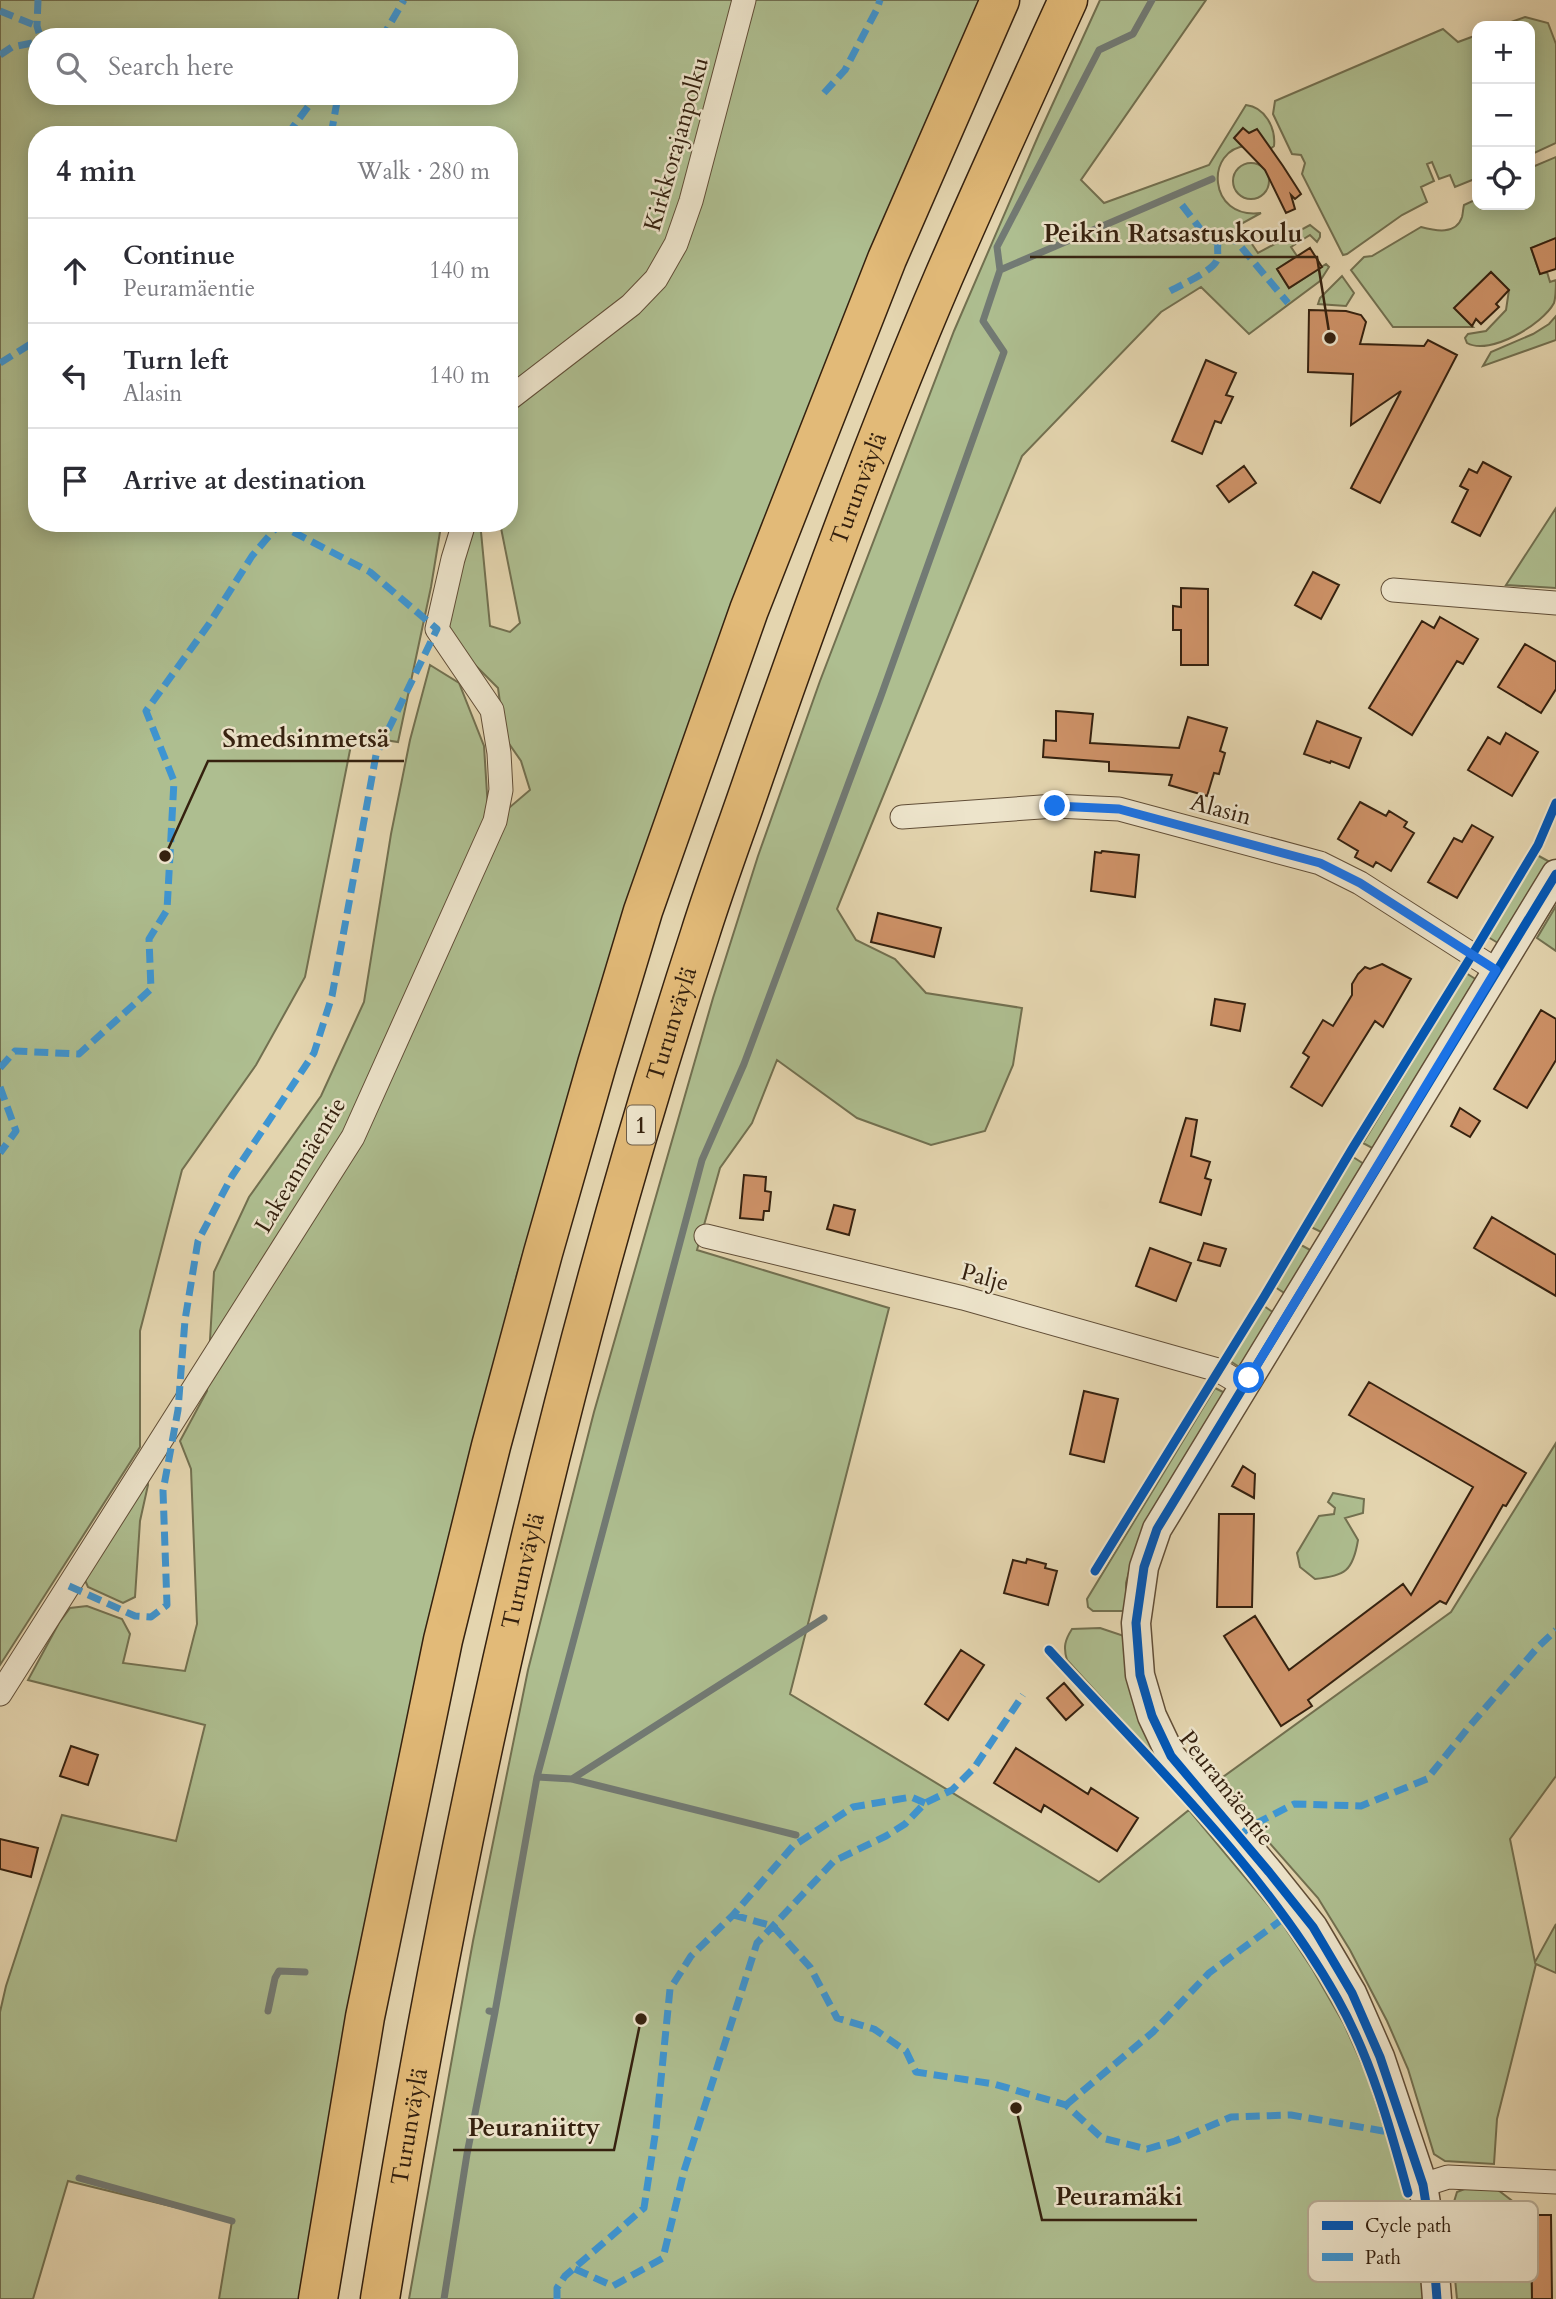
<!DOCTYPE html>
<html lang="en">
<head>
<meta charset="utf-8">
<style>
  body { margin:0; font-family:Cardo,serif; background:#f7f7f7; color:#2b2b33 }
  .controls { position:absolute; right:21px; top:21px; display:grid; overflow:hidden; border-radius:14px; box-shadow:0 4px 18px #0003 }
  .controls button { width:63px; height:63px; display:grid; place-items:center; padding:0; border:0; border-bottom:2px solid #e1e1e2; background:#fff; color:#2b2b33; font:35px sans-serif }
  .stop { position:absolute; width:21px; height:21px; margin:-16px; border:5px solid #1a73e8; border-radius:50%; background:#fff }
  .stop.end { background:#1a73e8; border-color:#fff; box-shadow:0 2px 7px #0008 }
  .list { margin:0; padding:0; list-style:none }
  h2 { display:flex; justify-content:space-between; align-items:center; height:91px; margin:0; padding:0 28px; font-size:30px }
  h2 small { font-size:23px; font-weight:400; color:#7c7c81 }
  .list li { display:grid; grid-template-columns:46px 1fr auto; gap:21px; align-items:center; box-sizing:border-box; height:105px; padding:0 28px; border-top:2px solid #e1e1e2 }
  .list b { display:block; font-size:26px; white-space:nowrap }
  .list p { margin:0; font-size:23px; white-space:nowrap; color:#7c7c81 }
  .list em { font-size:23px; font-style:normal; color:#7c7c81 }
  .icon { flex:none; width:38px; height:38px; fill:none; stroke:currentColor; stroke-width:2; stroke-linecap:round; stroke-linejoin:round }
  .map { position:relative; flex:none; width:1556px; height:2299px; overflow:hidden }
  .search { position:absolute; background:#fff; box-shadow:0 4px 18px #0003; left:28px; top:28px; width:490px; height:77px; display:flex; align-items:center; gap:18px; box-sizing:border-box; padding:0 24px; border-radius:28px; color:#7c7c81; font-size:26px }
  .panel { position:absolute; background:#fff; box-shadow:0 4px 18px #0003; left:28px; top:126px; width:490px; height:406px; border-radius:28px }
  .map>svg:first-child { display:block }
  .green { fill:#aebe90; stroke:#727050; stroke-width:2; fill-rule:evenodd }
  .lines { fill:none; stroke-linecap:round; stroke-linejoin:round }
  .stream { stroke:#727a74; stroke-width:7 }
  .building { fill:#ce9268; stroke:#35210f; stroke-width:2 }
  .minor-casing { stroke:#614e37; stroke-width:25 }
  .tertiary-casing { stroke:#614e37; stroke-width:31 }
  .motorway-casing { stroke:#35210f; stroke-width:41 }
  .minor { stroke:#ede4cb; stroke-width:23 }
  .tertiary { stroke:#ede4cb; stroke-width:28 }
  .motorway { stroke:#e2ba78; stroke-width:38 }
  .quiet { stroke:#3e95d2; stroke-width:7; stroke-dasharray:14 7; stroke-linecap:butt }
  .cycleway-casing { stroke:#ede4cb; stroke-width:13 }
  .cycleway { stroke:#0057b8; stroke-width:9 }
  .route { stroke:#1a73e8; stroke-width:9 }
  .labels { text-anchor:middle; stroke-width:5; stroke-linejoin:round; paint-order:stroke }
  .shield { fill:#ede4cb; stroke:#6c5c47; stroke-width:2 }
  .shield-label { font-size:23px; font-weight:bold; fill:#35210f }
  .street-label { font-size:24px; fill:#35210f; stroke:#ede4cb }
  .key { fill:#ede4cb; stroke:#b6aa93; stroke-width:2 }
  .key-label { font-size:19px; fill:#35210f }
  .leader { fill:none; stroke:#35210f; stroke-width:2.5 }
  .callout-dot { fill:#35210f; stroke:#ede4cb; stroke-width:2.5 }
  .callout-label { font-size:26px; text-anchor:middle; font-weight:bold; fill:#35210f; stroke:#ede4cb; stroke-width:5; stroke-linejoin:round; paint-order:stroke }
</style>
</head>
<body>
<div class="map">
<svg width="1556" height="2299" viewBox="0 0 1556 2299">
  <rect width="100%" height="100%" fill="#e4d5af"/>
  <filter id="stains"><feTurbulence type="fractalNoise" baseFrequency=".00286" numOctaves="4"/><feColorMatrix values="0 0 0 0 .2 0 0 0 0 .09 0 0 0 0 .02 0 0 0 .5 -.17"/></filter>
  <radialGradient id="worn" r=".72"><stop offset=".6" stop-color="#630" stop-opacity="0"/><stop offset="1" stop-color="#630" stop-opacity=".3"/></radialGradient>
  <path class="green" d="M 0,0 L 738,0 L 678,220 L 641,289 L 509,390 L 509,135 L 37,135 L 37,523 L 437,523 L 440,532 L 431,587 L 398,742 L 353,735 L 305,977 L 256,1065 L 182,1170 L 140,1331 L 140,1447 L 0,1665 ZM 37,37 L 509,37 L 509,96 L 37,96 Z
    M 752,0 L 982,0 L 592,1023 L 517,1274 L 438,1591 L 303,2299 L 219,2299 L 232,2221 L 68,2181 L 33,2299 L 0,2299 L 0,2012 L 6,1986 L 62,1815 L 176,1841 L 205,1725 L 28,1680 L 59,1623 L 70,1608 L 87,1606 L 122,1619 L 130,1634 L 123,1663 L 185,1671 L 197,1624 L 191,1469 L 180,1441 L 207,1391 L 214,1272 L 249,1197 L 321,1096 L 364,1002 L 391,834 L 410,740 L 430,665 L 459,683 L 484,746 L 489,825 L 530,790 L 521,761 L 505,738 L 498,688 L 460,650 L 445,618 L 472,524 L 481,532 L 490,626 L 510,632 L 520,623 L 500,523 L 509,523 L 509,409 L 654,292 Z
    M 1100,0 L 1206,0 L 1081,180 L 1104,203 L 1209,165 L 1246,105 C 1265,107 1276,128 1274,146 L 1269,150 C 1262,149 1254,145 1247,146 C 1205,148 1207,220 1261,213 L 1239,225 L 1258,253 L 1310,225 L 1320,233 L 1320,237 L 1317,242 L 1310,235 L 1291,247 L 1297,256 L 1277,269 L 1289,288 L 1326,264 L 1329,267 L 1320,281 L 1249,334 L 1201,287 L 1161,312 L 1022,456 L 837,909 L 856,940 L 895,959 L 926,993 L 1022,1008 L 1013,1065 L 985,1131 L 931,1145 L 857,1118 L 777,1060 L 752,1123 L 720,1168 L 697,1250 L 889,1308 L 790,1694 L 1099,1882 L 1189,1810 L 1278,1917 L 1313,1970 L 1344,2024 L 1367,2075 L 1404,2189 L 1407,2194 L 1413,2197 L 1425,2299 L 409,2299 L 473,1941 L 528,1670 L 594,1412 L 713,998 L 758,856 L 820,681 L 954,331 L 1039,134 Z
    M 1525,17 L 1548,23 L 1556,44 L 1556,143 L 1530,155 L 1530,26 L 1500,26 Z
    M 1443,29 L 1458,42 L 1477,35 L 1477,178 L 1455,187 L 1450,175 L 1439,179 L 1432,162 L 1427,164 L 1434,181 L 1421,187 L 1427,202 L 1402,215 L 1347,254 L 1343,255 L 1302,174 L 1305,163 L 1301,155 L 1292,154 L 1273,114 L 1275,101 Z
    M 1556,157 L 1556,238 L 1531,248 L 1540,274 L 1547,272 L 1550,282 L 1556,280 C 1556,288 1556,296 1554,303 C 1543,324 1490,356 1467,343 L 1465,338 L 1468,334 L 1486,331 L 1506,310 L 1509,290 L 1491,272 L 1455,308 L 1473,327 L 1393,327 L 1351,270 L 1364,257 L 1372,256 L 1421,227 C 1436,231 1456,235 1462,217 C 1463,213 1463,209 1464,205 L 1477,199 L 1477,205 L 1530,205 L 1530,168 Z
    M1233 181a18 18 0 1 1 36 0a18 18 0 1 1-36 0Z
    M 1342,276 L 1354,293 L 1346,306 L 1318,304 L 1320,298 Z
    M 1556,316 L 1556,340 L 1483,366 L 1491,352 L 1533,334 L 1549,324 Z
    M 1556,508 L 1556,588 L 1506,585 Z
    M 1537,855 L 1548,861 L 1498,943 L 1488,937 Z
    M 1556,906 L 1556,951 L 1537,938 Z
    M 1466,973 L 1477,980 L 1374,1149 L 1363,1143 Z
    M 1353,1157 L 1364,1164 L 1323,1233 L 1311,1227 Z
    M 1301,1245 L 1312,1251 L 1286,1294 L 1275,1287 Z
    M 1264,1306 L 1274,1313 L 1241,1368 L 1230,1361 Z
    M 1215,1388 L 1225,1393 L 1131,1565 L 1126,1583 L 1126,1611 L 1093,1611 L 1088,1607 L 1087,1599 Z
    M 1556,1443 L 1556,1776 L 1510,1839 L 1535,1962 L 1556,1924 L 1556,1973 L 1536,1964 L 1497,2119 L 1494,2164 L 1445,2161 L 1434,2154 L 1408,2069 L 1387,2021 L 1350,1950 L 1318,1898 L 1216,1782 L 1451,1612 Z
    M 147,1477 L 148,1485 L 140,1521 L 135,1597 L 123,1603 L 88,1587 L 84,1578 Z
    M 1333,1493 L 1364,1499 L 1363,1513 L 1345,1518 L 1358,1540 C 1353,1571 1345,1576 1315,1579 L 1300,1567 L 1297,1553 L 1319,1516 L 1334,1514 L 1335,1508 L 1328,1502 Z
    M 1100,1628 L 1127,1637 L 1160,1762 L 1067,1660 C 1063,1647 1065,1640 1072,1629 Z
    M 1494,2187 L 1531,2215 L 1532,2299 L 1457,2299 L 1449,2218 L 1457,2192 L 1467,2188 Z"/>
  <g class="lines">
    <path class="stream" d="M 1000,270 L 997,247 L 1099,50 L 1133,34 L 1152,0
      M 537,1777 L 702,1160 L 744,1064 L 881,696 L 1004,352 L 983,321 L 1000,270 L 1212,179
      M 572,1779 L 824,1618
      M 268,2011 L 275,1978 L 279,1971 L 305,1972
      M 489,2011 L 495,2012 L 537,1777 L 572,1779 L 796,1835
      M 79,2178 L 232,2221
      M 444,2299 L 467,2154 L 495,2012"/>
  </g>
  <path class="building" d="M 1243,128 L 1249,133 L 1257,129 L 1283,166 L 1301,194 L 1295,199 L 1291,195 L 1295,209 L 1286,213 L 1265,170 L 1234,138 Z
    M 1556,238 L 1556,269 L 1540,274 L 1531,248 Z
    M 1310,248 L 1322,267 L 1289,288 L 1277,269 Z
    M 1491,272 L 1509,290 L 1496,304 L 1499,307 L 1481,324 L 1476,319 L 1472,326 L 1454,308 Z
    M 1309,310 L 1346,311 L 1361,315 L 1366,322 L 1360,344 L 1424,346 L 1428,340 L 1457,355 L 1380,503 L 1351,488 L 1401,391 L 1351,425 L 1353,374 L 1308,372 Z
    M 1206,360 L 1236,373 L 1226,395 L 1233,397 L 1221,423 L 1215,421 L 1202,454 L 1172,441 Z
    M 1483,462 L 1511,477 L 1480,536 L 1452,522 L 1468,490 L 1460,486 L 1469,469 L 1477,473 Z
    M 1244,466 L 1256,483 L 1229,502 L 1217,486 Z
    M 1313,572 L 1339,585 L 1321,619 L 1295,605 Z
    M 1181,588 L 1208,589 L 1208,665 L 1181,665 L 1181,630 L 1173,630 L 1173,606 L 1181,607 Z
    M 1440,617 L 1478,639 L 1463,664 L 1457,661 L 1412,735 L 1369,708 L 1422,621 L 1434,628 Z
    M 1525,644 L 1556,662 L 1556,689 L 1541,713 L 1498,687 Z
    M 1056,711 L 1093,714 L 1090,743 L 1179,748 L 1188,717 L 1227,728 L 1220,751 L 1225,753 L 1219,774 L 1214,773 L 1207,796 L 1169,785 L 1172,775 L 1109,771 L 1109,762 L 1043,757 L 1044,740 L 1056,741 Z
    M 1317,721 L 1361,738 L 1349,768 L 1331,761 L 1330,763 L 1304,754 Z
    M 1506,733 L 1538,752 L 1512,796 L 1468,770 L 1488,737 L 1500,744 Z
    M 1360,802 L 1386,816 L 1389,811 L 1407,822 L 1404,827 L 1414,833 L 1391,871 L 1376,862 L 1373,867 L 1355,857 L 1358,851 L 1338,839 Z
    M 1472,825 L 1493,837 L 1457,898 L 1428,882 L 1454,838 L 1462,842 Z
    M 1102,851 L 1139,855 L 1135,897 L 1091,891 L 1095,852 L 1101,853 Z
    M 878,913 L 941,928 L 934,957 L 871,942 Z
    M 1382,964 L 1411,979 L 1383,1027 L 1375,1021 L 1322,1106 L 1291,1087 L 1309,1057 L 1303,1053 L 1323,1020 L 1333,1026 L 1352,995 L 1352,984 L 1358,974 L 1365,967 L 1370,969 Z
    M 1215,999 L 1245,1004 L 1240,1031 L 1211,1025 Z
    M 1541,1010 L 1556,1019 L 1556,1060 L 1527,1108 L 1494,1089 Z
    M 1460,1108 L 1480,1121 L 1470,1137 L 1451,1126 Z
    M 1186,1118 L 1197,1120 L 1191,1156 L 1210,1162 L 1205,1178 L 1211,1180 L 1201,1215 L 1160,1202 Z
    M 744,1175 L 766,1177 L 765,1191 L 771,1192 L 769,1211 L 764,1211 L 763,1220 L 740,1218 Z
    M 834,1205 L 855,1210 L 849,1235 L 827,1229 Z
    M 1492,1217 L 1556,1255 L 1556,1296 L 1474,1248 Z
    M 1204,1243 L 1226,1249 L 1220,1266 L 1198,1260 Z
    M 1150,1248 L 1191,1263 L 1176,1301 L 1136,1286 Z
    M 1369,1382 L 1526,1473 L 1506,1506 L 1503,1505 L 1446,1604 L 1440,1601 L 1308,1700 L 1312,1706 L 1281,1726 L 1224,1636 L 1255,1616 L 1289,1670 L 1403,1584 L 1411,1595 L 1473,1487 L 1349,1415 Z
    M 1084,1391 L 1118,1399 L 1104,1462 L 1070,1454 Z
    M 1243,1466 L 1255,1474 L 1254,1498 L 1232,1486 Z
    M 1219,1514 L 1254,1514 L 1252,1607 L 1217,1607 Z
    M 1027,1559 L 1046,1564 L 1045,1568 L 1057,1571 L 1048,1605 L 1004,1593 L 1013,1560 L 1026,1563 Z
    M 961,1650 L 984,1665 L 948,1720 L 925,1704 Z
    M 1064,1683 L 1083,1705 L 1066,1720 L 1047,1698 Z
    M 71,1746 L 98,1755 L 88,1785 L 60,1776 Z
    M 1016,1748 L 1088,1794 L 1091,1788 L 1138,1818 L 1117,1851 L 1044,1805 L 1041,1812 L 994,1783 Z
    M 0,1839 L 38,1848 L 31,1877 L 0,1869 Z
    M 1531,2215 L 1551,2215 L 1552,2299 L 1532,2299 Z"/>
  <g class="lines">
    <g class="minor-casing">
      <path id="minor" d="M 509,399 L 631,305 L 656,279 L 676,244 L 691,201 L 744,0
        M 1393,590 L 1556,603
        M 902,817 L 1055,806 L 1119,809 L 1320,863 L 1360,883 L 1496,970
        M 706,1236 L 963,1298 L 1218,1370 L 1245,1386
        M 0,1694 L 353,1137 L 495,821 L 501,790 L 499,753 L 492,710 L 437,629 L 453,559 L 464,523
        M 1423,2185 L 1448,2177 L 1556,2182"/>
    </g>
    <g class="tertiary-casing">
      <path id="tertiary" d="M 1437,2299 L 1433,2248 L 1423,2185 L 1380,2057 L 1352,1993 L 1313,1927 L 1269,1872 L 1171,1756 L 1152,1716 L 1140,1675 L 1136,1623 L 1144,1567 L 1157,1529 L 1556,874"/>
    </g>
    <g class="motorway-casing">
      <g id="motorway">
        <path d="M 318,2299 L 365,2017 L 443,1640 L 491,1446 L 543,1253 L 597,1064 L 643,911 L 749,610 L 887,259 L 1000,0"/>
        <path id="s1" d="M 380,2299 C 454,1838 555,1379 700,934 C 717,880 737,827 755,774 C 813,606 874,439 944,276 C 984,184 1026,92 1068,0"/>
      </g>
    </g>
    <use href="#minor" class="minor"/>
    <use href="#tertiary" class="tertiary"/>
    <use href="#motorway" class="motorway"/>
    <path class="quiet" d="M 38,0 L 37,26 L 39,33
      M 0,11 L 37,26
      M 378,37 L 386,31 L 404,0
      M 0,55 L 12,47 L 37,42
      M 824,93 L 845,70 L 877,9 L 880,0
      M 287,135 L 316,96
      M 331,135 L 338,96
      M 1182,205 L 1205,235 L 1216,242
      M 1170,291 C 1181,285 1213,271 1217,260 C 1219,253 1216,246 1219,239 L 1228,237 L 1237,242 L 1288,303
      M 0,363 L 37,340
      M 0,1068 L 15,1051 L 79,1054 L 151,989 L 149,939 L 167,910 L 174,781 L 146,711 L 209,624 L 252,556 L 280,523
      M 0,1087 L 16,1131 L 0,1153
      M 69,1586 L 135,1616 L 151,1617 L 167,1605 L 163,1491 L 178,1410 L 185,1320 L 198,1241 L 232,1176 L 314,1053 L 332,996 L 376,755 L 437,629 L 370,572 L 280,525
      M 1239,1837 L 1249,1827 L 1294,1804 L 1361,1806 L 1427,1779 L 1468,1728 L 1537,1648 L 1556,1630
      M 733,1915 L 773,1926 L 810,1967 L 837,2018 L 874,2029 L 906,2051 L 916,2072 L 994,2084 L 1066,2105 L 1102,2138 L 1147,2149 L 1175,2141 L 1231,2117 L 1291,2115 L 1389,2132
      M 1066,2105 L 1153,2032 L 1209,1973 L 1284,1918
      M 575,2269 L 613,2286 L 663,2258 L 684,2171 L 757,1943 L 834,1861 L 886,1836 L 905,1824 L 925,1803 L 952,1790 L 974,1768 L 1023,1695
      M 557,2299 L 557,2288 L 565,2276 L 644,2208 L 656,2129 L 670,1989 L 691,1956 L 733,1915 L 793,1846 L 853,1807 L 911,1797 L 925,1803"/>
    <g class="cycleway-casing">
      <path id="cycleway" d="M 1095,1571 L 1264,1297 L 1352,1149 L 1472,955 L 1538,845 L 1556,803
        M 1049,1650 C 1147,1757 1266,1871 1337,1998 C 1371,2058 1390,2127 1408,2193
        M 1437,2299 L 1433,2248 L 1423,2185 L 1380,2057 L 1352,1993 L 1313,1927 L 1269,1872 L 1171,1756 L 1152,1716 L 1140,1675 L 1136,1623 L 1144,1567 L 1157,1529 L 1556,874"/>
    </g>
    <use href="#cycleway" class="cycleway"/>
  </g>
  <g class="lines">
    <path class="route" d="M 1055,806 L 1119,809 L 1320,863 L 1360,883 L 1496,970 L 1249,1378"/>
  </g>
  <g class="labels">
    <rect class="shield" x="627" y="1105.5" width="28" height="39" rx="5"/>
    <g class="shield-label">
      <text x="641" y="1133">1</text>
    </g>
    <g class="street-label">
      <text transform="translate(676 144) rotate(-74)" y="8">Kirkkorajanpolku</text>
      <text dy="8" stroke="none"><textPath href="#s1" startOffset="1876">Turunväylä</textPath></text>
      <text transform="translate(1221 809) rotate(15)" y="8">Alasin</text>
      <text dy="8" stroke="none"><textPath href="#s1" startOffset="1309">Turunväylä</textPath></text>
      <text transform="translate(300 1165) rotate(-59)" y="8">Lakeanmäentie</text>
      <text transform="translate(985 1277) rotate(15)" y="8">Palje</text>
      <text dy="8" stroke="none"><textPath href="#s1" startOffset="742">Turunväylä</textPath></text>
      <text transform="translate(1227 1788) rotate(52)" y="8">Peuramäentie</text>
      <text dy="8" stroke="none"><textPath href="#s1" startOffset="175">Turunväylä</textPath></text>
    </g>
  </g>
  <rect x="1308" y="2201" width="230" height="81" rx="10" class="key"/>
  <rect x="1322" y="2221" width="31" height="9" fill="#0057b8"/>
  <rect x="1322" y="2253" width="31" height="8" fill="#3e95d2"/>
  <g class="key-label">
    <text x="1365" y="2232">Cycle path</text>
    <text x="1365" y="2264">Path</text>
  </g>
  <path class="leader" d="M1330 338L1317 257H1030M165 856L208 761H404M641 2019L614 2150H453M1016 2108L1042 2220H1197"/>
  <g class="callout-dot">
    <circle cx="1330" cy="338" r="7"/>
    <circle cx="165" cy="856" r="7"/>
    <circle cx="641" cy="2019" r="7"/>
    <circle cx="1016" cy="2108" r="7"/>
  </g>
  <g class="callout-label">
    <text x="1173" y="242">Peikin Ratsastuskoulu</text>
    <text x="306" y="747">Smedsinmetsä</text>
    <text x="534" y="2136">Peuraniitty</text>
    <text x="1119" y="2205">Peuramäki</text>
  </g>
  <rect width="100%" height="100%" filter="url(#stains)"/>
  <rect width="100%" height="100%" fill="url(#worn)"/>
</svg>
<div class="controls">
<button>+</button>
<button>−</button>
<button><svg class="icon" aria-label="locate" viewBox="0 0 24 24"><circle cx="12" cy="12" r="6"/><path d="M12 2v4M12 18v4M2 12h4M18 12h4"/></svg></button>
</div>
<div class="stop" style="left:1249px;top:1378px"></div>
<div class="stop end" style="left:1055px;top:806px"></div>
<div class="search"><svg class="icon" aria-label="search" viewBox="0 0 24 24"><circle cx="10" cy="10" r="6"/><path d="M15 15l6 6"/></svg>Search here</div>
<section class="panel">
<h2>4 min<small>Walk · 280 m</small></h2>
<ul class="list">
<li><svg class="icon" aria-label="ahead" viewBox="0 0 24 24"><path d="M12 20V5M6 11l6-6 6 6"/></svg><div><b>Continue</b><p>Peuramäentie</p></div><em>140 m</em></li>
<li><svg class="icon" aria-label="left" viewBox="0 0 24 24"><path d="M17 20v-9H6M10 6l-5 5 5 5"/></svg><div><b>Turn left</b><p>Alasin</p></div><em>140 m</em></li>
<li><svg class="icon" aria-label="arrive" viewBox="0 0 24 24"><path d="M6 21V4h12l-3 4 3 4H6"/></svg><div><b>Arrive at destination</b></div></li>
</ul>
</section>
</div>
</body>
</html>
